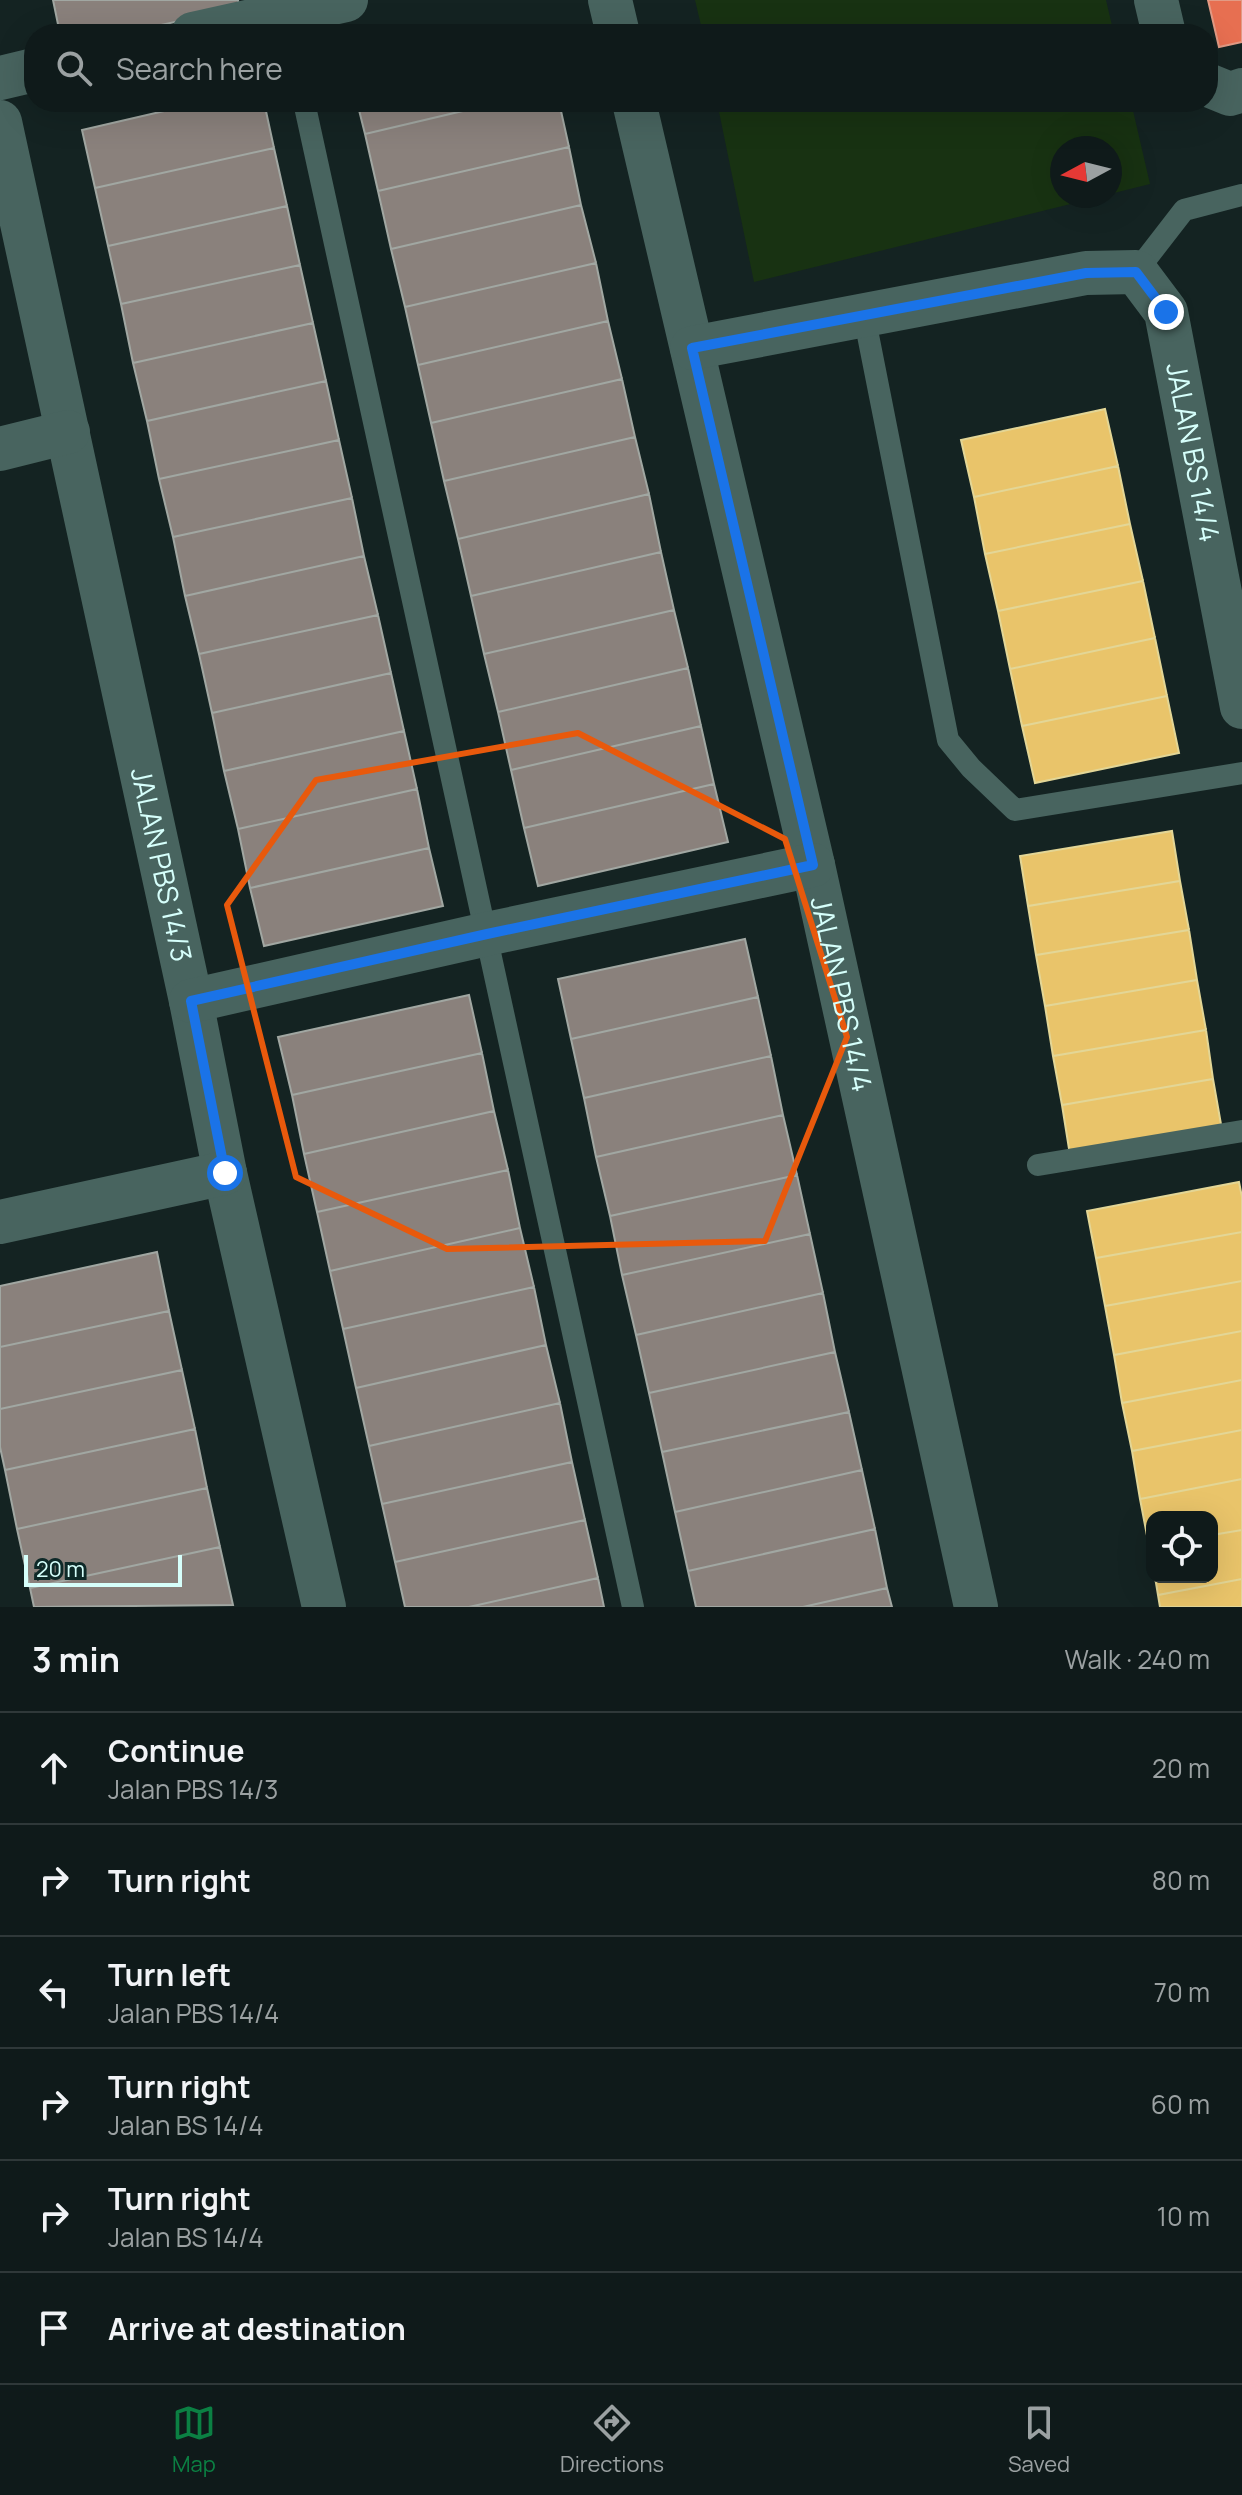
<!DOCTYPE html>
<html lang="en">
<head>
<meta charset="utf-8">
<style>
  body { margin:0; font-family:Manrope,sans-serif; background:#182323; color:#f1f3f6 }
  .controls { position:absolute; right:24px; bottom:24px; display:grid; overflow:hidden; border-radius:16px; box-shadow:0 8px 32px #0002 }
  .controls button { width:72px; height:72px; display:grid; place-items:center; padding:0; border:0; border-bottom:2px solid #2f3839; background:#0f1a1a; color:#f1f3f6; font:40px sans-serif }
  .compass { position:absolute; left:1050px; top:136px; width:72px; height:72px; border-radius:50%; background:#0f1a1a; box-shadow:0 8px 32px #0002; rotate:263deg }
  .scale { position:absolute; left:24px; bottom:20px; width:158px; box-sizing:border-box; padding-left:8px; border:4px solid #d6fffb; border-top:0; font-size:22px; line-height:28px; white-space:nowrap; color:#d6fffb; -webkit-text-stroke:6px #0e2928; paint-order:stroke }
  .stop { position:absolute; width:24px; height:24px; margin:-18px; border:6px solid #1a73e8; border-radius:50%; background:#fff }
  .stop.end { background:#1a73e8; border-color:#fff; box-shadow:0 2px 8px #0008 }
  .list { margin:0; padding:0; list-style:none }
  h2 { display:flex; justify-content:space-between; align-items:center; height:104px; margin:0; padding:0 32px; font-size:34px }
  h2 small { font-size:26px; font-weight:400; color:#9ba1a2 }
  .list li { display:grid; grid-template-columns:52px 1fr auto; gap:24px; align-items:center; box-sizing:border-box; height:112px; padding:0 32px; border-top:2px solid #2f3839 }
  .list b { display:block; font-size:30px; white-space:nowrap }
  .list p { margin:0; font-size:26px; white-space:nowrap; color:#9ba1a2 }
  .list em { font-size:26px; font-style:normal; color:#9ba1a2 }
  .icon { flex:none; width:44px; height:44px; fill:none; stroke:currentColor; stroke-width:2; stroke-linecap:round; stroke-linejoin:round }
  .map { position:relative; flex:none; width:1242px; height:1607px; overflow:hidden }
  .search { position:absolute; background:#0f1a1a; box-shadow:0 8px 32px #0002; left:24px; right:24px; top:24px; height:88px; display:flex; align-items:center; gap:20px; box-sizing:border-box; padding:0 28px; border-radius:32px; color:#9ba1a2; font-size:30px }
  .sheet { height:776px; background:#0f1a1a }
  nav { display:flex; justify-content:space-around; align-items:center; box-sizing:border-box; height:112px; border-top:2px solid #2f3839; background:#0f1a1a; font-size:22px; color:#9ba1a2 }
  nav a { display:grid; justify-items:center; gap:4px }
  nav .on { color:#0b8043 }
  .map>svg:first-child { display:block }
  .green { fill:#183212 }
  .homes { fill:#e9c46a; stroke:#e3d696; stroke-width:2 }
  .shops { fill:#e76f51; stroke:#e29a84; stroke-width:2 }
  .industry { fill:#8a817c; stroke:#a1a7a2; stroke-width:2 }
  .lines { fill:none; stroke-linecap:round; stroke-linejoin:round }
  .lane { stroke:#48645f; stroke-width:22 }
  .street { stroke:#48645f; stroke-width:44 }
  .route { stroke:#1a73e8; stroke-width:10 }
  .marked { fill:none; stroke:#e8590c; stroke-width:6; stroke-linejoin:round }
  .labels { text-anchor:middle; stroke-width:8; stroke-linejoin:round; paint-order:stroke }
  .street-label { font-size:28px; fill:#d6fffb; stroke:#0e2928 }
</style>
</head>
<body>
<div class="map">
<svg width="1242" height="1607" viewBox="0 0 1242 1607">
  <rect width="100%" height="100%" fill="#142322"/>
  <path class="green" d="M 695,0 L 1106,0 L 1114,34 L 703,34 Z
    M 717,102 L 1131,102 L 1150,184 L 1110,194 L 1110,148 L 1062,148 L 1062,196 L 1103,196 L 754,282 Z"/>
  <path class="homes" d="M 1105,409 L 1118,466 L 974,497 L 961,440 Z
    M 1118,466 L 1130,524 L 985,554 L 974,497 Z
    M 1130,524 L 1143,581 L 998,611 L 985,554 Z
    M 1143,581 L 1155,638 L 1010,669 L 998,611 Z
    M 1155,638 L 1167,696 L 1022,726 L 1010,669 Z
    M 1167,696 L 1179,753 L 1035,783 L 1022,726 Z
    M 1172,831 L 1180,881 L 1028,906 L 1020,856 Z
    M 1180,881 L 1189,930 L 1036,955 L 1028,906 Z
    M 1189,930 L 1197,980 L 1045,1006 L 1036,955 Z
    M 1197,980 L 1206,1030 L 1053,1056 L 1045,1006 Z
    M 1206,1030 L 1213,1079 L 1062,1105 L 1053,1056 Z
    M 1213,1079 L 1222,1130 L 1070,1155 L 1062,1105 Z
    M 1239,1182 L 1242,1197 L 1242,1232 L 1096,1258 L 1087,1211 Z
    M 1242,1232 L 1242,1281 L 1105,1306 L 1096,1258 Z
    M 1242,1281 L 1242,1331 L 1114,1355 L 1105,1306 Z
    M 1242,1331 L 1242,1380 L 1122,1403 L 1114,1355 Z
    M 1242,1380 L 1242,1430 L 1132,1451 L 1122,1403 Z
    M 1242,1430 L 1242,1479 L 1140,1499 L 1132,1451 Z
    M 1242,1479 L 1242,1530 L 1212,1535 L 1212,1517 L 1152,1517 L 1152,1546 L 1149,1546 L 1140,1499 Z
    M 1242,1530 L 1242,1579 L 1158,1595 L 1155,1577 L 1212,1577 L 1212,1535 Z
    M 1242,1579 L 1242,1607 L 1160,1607 L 1158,1595 Z"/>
  <path class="shops" d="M 1208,0 L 1242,0 L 1242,42 L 1219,47 Z"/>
  <path class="industry" d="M 53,0 L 238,0 L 239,8 L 120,34 L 60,34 Z
    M 203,102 L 264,102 L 274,148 L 95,188 L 82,130 Z
    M 357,102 L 501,102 L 365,134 Z
    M 501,102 L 559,102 L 569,147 L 378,191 L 365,134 Z
    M 569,147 L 581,205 L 391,249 L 378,191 Z
    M 274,148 L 287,206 L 108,246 L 95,188 Z
    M 581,205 L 596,263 L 405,307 L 391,249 Z
    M 287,206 L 300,265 L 121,304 L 108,246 Z
    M 596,263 L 608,321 L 418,365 L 405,307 Z
    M 300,265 L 313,323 L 133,363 L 121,304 Z
    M 608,321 L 622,379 L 431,423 L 418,365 Z
    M 313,323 L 326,381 L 147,421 L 133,363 Z
    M 622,379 L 635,437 L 444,481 L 431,423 Z
    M 326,381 L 339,440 L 159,479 L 147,421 Z
    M 635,437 L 649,494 L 458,539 L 444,481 Z
    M 339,440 L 352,498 L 173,537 L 159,479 Z
    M 649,494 L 661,552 L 471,596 L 458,539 Z
    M 352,498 L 364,556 L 185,596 L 173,537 Z
    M 661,552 L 674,610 L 484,654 L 471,596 Z
    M 364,556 L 378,615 L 199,654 L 185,596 Z
    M 674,610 L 688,668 L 498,712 L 484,654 Z
    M 378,615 L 391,673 L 212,713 L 199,654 Z
    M 688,668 L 701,726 L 511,770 L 498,712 Z
    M 391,673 L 404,731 L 224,771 L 212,713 Z
    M 701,726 L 714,784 L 524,828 L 511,770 Z
    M 404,731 L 417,789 L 238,829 L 224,771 Z
    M 714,784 L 728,842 L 538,886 L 524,828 Z
    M 417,789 L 429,848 L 250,888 L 238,829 Z
    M 429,848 L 443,906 L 264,946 L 250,888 Z
    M 745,939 L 758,997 L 571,1039 L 558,979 Z
    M 469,995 L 482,1053 L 292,1095 L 278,1037 Z
    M 758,997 L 771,1056 L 584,1098 L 571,1039 Z
    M 482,1053 L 494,1111 L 304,1154 L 292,1095 Z
    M 771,1056 L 783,1115 L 596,1157 L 584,1098 Z
    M 494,1111 L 508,1170 L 317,1212 L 304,1154 Z
    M 783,1115 L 797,1175 L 610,1216 L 596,1157 Z
    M 508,1170 L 520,1228 L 330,1271 L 317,1212 Z
    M 797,1175 L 810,1234 L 622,1275 L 610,1216 Z
    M 520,1228 L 534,1287 L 343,1329 L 330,1271 Z
    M 810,1234 L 823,1293 L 636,1335 L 622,1275 Z
    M 157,1252 L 169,1311 L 0,1347 L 0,1286 Z
    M 534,1287 L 546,1345 L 356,1388 L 343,1329 Z
    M 823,1293 L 835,1352 L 649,1393 L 636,1335 Z
    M 169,1311 L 182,1370 L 0,1409 L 0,1347 Z
    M 546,1345 L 560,1403 L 369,1446 L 356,1388 Z
    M 835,1352 L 849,1412 L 662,1452 L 649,1393 Z
    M 182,1370 L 195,1429 L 5,1470 L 0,1447 L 0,1409 Z
    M 560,1403 L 572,1462 L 382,1504 L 369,1446 Z
    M 849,1412 L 862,1470 L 675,1512 L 662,1452 Z
    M 195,1429 L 207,1488 L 17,1529 L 5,1470 Z
    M 572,1462 L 585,1520 L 395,1562 L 382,1504 Z
    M 862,1470 L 875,1529 L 688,1571 L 675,1512 Z
    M 207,1488 L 220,1547 L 30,1588 L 17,1529 Z
    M 585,1520 L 598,1578 L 469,1607 L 405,1607 L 395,1562 Z
    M 875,1529 L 887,1588 L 803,1607 L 696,1607 L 688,1571 Z
    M 220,1547 L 233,1605 L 34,1607 L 30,1588 Z
    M 598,1578 L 604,1607 L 469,1607 Z
    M 887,1588 L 892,1607 L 803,1607 Z"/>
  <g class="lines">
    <path class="lane" d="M 304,102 L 633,1607
      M 1136,272 L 1184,210 L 1242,195
      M 864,315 L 948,740 L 971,768 L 1015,810 L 1242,773
      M 1038,1165 L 1242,1131"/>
    <g class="street">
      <path d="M 610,0 L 618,34"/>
      <path d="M 1156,0 L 1164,34"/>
      <path d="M 193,34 L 346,0"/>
      <path d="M 0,78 L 34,70"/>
      <path d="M 1208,85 L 1230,94 L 1242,90"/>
      <path id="s1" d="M 634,102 L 813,865 L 976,1607"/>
      <path id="s2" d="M 0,122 L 191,1001 L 225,1173 L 324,1607"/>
      <path id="s3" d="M 692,348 L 1086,273 L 1136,272 L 1166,312 L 1242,707"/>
      <path d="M 0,449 L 68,432"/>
      <path d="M 191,1001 L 487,934 L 813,865"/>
      <path d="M 0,1222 L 225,1173"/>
    </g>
  </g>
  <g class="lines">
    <path class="route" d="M 225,1173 L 191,1001 L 487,934 L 813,865 L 692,348 L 1086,273 L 1136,272 L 1166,312"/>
  </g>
  <path class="marked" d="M 578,733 L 785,839 L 847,1037 L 765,1241 L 447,1249 L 296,1177 L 227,905 L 316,780 Z"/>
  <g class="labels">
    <g class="street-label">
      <text dy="10" stroke="none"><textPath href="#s3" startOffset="644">JALAN BS 14/4</textPath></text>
      <text dy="10" stroke="none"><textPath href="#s2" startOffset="760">JALAN PBS 14/3</textPath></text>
      <text dy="10" stroke="none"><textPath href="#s1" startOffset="916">JALAN PBS 14/4</textPath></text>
    </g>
  </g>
</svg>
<div class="controls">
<button><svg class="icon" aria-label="locate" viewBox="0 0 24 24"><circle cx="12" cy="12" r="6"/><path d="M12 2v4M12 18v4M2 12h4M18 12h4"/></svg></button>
</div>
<svg class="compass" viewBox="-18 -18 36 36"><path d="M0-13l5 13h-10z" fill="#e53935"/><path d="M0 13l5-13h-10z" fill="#9ba1a2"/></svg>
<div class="scale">20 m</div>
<div class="stop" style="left:225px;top:1173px"></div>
<div class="stop end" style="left:1166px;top:312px"></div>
<div class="search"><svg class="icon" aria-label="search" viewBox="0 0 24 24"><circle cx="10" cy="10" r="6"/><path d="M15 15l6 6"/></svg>Search here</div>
</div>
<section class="sheet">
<h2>3 min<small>Walk · 240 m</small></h2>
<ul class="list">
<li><svg class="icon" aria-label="ahead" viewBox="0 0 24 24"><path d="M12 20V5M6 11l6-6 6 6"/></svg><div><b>Continue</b><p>Jalan PBS 14/3</p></div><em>20 m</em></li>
<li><svg class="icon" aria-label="right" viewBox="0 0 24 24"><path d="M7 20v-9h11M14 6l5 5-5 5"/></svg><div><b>Turn right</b></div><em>80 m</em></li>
<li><svg class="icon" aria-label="left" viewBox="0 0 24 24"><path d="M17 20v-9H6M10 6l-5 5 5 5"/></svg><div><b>Turn left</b><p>Jalan PBS 14/4</p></div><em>70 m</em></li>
<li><svg class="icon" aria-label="right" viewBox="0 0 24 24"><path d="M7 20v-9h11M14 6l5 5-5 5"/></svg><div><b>Turn right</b><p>Jalan BS 14/4</p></div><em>60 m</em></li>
<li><svg class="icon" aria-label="right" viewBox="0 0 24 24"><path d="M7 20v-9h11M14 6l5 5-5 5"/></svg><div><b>Turn right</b><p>Jalan BS 14/4</p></div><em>10 m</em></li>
<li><svg class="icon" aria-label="arrive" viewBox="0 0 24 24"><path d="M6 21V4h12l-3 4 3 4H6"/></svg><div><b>Arrive at destination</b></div></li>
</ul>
</section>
<nav>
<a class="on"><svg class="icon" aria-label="map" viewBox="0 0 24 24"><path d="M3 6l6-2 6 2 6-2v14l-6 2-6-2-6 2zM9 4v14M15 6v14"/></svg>Map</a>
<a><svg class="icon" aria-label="directions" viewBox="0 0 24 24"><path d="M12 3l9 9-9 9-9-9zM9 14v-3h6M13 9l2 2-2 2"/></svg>Directions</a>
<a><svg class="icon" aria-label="saved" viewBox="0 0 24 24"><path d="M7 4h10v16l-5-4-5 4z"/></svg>Saved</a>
</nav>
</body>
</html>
